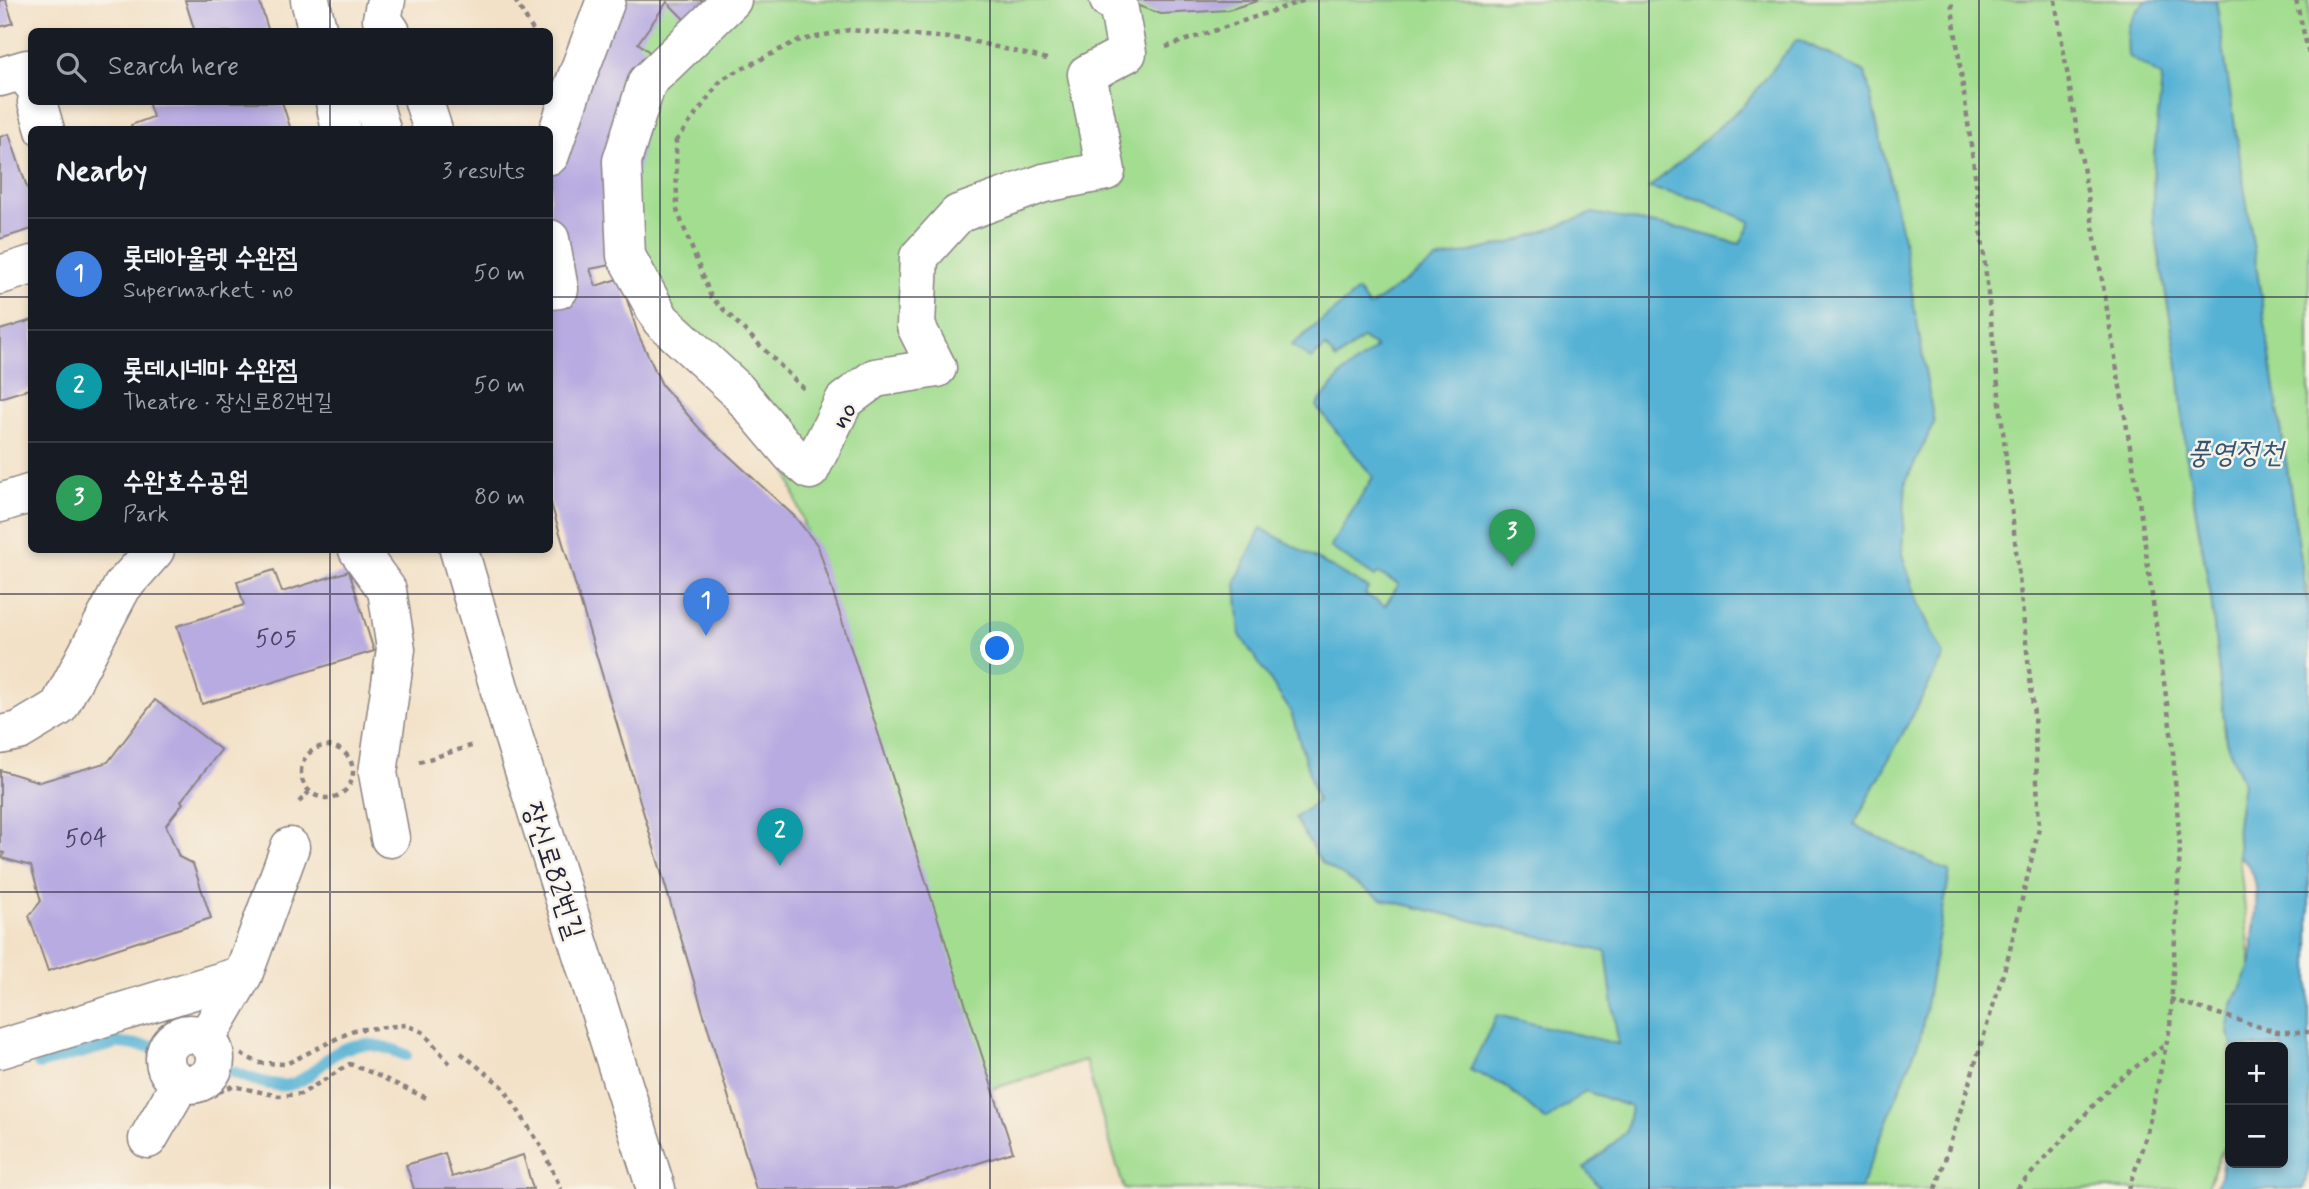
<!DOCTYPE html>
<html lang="en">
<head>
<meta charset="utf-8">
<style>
  body { margin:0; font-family:Mynerve,"Poor Story",sans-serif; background:#20242c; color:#f1f3f6 }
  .controls { position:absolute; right:21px; bottom:21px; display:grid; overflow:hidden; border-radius:10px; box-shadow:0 4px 10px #0003 }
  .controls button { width:63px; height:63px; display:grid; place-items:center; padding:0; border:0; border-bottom:2px solid #363941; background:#171b24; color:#f1f3f6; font:35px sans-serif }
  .you { position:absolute; left:998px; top:649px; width:24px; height:24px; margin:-18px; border:5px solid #fff; border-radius:50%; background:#1a73e8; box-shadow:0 0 0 10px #1a73e833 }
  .badge { display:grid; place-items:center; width:46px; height:46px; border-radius:50%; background:#7c3aed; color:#fff; font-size:23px; font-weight:700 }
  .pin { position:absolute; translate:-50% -58px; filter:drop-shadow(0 2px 4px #0008) }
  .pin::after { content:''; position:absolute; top:37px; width:24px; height:21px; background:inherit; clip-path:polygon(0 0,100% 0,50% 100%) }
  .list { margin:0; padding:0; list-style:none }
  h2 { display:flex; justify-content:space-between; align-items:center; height:91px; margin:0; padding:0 28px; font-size:30px }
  h2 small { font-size:23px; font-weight:400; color:#9ea1a6 }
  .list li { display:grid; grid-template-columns:46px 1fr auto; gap:21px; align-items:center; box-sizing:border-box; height:112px; padding:0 28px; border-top:2px solid #363941 }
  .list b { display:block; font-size:26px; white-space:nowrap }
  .list p { margin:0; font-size:23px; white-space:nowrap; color:#9ea1a6 }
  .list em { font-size:23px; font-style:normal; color:#9ea1a6 }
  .icon { flex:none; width:38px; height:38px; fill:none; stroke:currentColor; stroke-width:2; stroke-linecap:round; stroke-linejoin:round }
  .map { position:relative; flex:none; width:2309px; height:1189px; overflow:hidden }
  .search { position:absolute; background:#171b24; box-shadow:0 4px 10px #0003; left:28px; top:28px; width:525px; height:77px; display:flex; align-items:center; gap:18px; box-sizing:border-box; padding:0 24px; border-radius:10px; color:#9ea1a6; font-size:26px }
  .panel { position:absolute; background:#171b24; box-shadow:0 4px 10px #0003; left:28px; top:126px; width:525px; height:427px; border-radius:10px }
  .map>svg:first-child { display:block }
  .green { fill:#a2dd90; stroke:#628066; stroke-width:2 }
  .water { fill:#57b2d5; stroke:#3c6a88; stroke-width:2 }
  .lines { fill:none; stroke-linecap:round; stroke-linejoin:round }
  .stream { stroke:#57b2d5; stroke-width:12 }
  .building { fill:#b7abe1 }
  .minor-casing { stroke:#8a8281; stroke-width:41 }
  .path { stroke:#8a8281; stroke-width:4.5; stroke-dasharray:5 5; stroke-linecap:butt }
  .minor { stroke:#fff; stroke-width:38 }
  .grid { fill:none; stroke:#22223b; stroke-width:2; stroke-opacity:0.55 }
  .labels { text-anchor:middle; stroke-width:5; stroke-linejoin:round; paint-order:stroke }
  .number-label { font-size:24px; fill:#474464 }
  .street-label { font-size:28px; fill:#22223b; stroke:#f7f3e8 }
  .water-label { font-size:30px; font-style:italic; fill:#355471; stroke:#f7f3e8 }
</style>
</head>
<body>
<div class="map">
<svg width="2309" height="1189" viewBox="0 0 2309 1189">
  <rect width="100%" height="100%" fill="#f7f3e8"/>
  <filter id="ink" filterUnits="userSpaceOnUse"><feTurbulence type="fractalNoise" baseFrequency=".0143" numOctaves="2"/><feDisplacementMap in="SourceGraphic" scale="14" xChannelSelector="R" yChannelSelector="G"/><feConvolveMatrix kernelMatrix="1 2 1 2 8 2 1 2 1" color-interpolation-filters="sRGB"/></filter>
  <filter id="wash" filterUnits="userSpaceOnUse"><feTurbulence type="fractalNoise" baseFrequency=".00686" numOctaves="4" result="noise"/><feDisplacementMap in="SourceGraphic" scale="28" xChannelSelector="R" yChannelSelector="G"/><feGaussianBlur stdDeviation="1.57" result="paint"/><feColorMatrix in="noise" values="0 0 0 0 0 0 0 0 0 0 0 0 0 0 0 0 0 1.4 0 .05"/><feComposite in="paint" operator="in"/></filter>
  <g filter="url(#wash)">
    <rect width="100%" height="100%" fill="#f3e1c7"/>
    <path class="green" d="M 624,0 L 2309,0 L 2309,612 L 2235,129 L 2161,104 L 2154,155 L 2153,219 L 2177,358 L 2196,515 L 2211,597 L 2226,741 L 2243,783 L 2239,856 L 2251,964 L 2240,1047 L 2230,1047 L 2230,1116 L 2227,1139 L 2206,1189 L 1124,1189 L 1085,1060 L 982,1092 L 775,433 L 662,329 L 607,264 Z"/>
    <path class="water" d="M 2146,0 L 2216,0 L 2309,613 L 2309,1168 L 2303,1189 L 2214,1189 L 2220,1177 L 2230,1122 L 2230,1163 L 2283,1163 L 2283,1047 L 2233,1047 C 2219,1013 2241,994 2251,965 C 2253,957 2253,946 2253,938 C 2256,910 2264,875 2239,856 L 2237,824 L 2243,783 L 2226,741 L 2211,597 L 2186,454 L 2177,358 L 2153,219 L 2154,156 L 2162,77 L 2128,56 C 2126,29 2127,20 2146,0 Z
      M 1797,39 L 1865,72 L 1902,233 L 1934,423 L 1906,481 L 1902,554 L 1919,605 L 1944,656 L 1854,825 L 1950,872 L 1920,1038 L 1860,1189 L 1601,1189 L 1584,1168 L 1604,1152 L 1626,1132 L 1631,1107 L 1585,1091 L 1546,1121 L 1504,1085 L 1470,1070 L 1497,1015 L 1618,1044 L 1606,952 L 1381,899 L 1321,862 L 1295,818 L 1317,801 L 1291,712 L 1240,635 L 1236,581 L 1261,528 L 1368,588 L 1365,594 L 1385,606 L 1399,584 L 1378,573 L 1375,577 L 1330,547 L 1373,477 L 1316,406 L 1342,374 L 1376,348 L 1363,338 L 1336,360 L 1326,347 L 1311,359 L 1292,345 L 1358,291 L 1369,307 L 1436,260 L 1514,242 L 1593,213 L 1684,229 L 1740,244 L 1751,222 L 1705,201 L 1649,188 L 1745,104 Z"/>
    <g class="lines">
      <path class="stream" d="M 218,1038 L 224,1051 L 224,1069 C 240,1074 271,1088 288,1085 C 303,1082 313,1072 324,1062 C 351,1038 375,1042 406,1055
        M 158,1047 C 152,1064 159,1076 171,1087
        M 39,1064 L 117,1043 L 158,1047 C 164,1030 179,1025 196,1024
        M 184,1092 C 203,1092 214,1086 224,1069"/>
    </g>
    <g id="blocks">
      <path class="building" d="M 0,0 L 6,0 L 13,23 L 0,27 Z
        M 185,0 L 259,0 L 268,29 L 258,32 L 195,32 Z
        M 614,0 L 727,0 L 696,31 L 667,2 L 638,43 L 658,59 L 622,263 L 590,269 L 596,286 L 620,278 L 638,334 L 662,385 L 700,429 L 794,516 L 818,546 L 1013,1152 L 897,1189 L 756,1189 L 550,500 L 550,129 Z
        M 1122,0 L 1257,0 L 1257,1 L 1228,10 L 1161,14 Z
        M 148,102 L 282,102 L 291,130 L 133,130 L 131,125 L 153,117 Z
        M 9,134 L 32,202 L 32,229 L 0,239 L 0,137 Z
        M 32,320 L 32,388 L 0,398 L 0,330 Z
        M 274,570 L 282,592 L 349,571 L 374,651 L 202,704 L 177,626 L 244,605 L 237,582 Z
        M 155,700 L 221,750 L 181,801 L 183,803 L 166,825 L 179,857 L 193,864 L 211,918 L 48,971 L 29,916 L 41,901 L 31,866 L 2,858 L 4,853 L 0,852 L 0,770 L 40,782 L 108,762 Z
        M 445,1153 L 452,1177 L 523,1155 L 533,1189 L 414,1189 L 406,1165 Z"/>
    </g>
  </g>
  <g filter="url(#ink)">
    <use href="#blocks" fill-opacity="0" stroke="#8a8281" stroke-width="2"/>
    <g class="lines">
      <g class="minor-casing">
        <path id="minor" d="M 310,0 L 318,32
          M 386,0 L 382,19 L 391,32
          M 732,0 L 647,82 L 622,161 L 626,256 L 661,320 L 736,389 L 791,454 L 810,470 L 844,401 L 875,378 L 937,368 L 916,326 L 919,257 L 958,214 L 1044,183 L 1106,171 L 1087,74 L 1127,53 L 1118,4 L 1109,0
          M 0,77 L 27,69 L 32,83
          M 37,102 L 45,130
          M 335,102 L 341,130
          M 373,102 L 381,130
          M 424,102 L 433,130
          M 550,155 L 572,90 L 606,0
          M 550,239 L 559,289 L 550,290
          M 0,275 L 32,265
          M 0,503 L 32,493
          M 358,550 L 387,590 L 396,649 L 378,773 L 390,838
          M 459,550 L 512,732 L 656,1189
          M 0,735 L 19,731 L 59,707 L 122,587 L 155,550
          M165 1059a25 25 0 1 1 50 0a25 25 0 1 1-50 0Z
          M 205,1040 L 243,975 L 290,847
          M 0,1049 L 243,975
          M 148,1139 L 181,1082"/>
      </g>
      <path class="path" d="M 515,0 L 534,32
        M 2055,0 L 2138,494 L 2172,740 L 2180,848 L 2170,1027 L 2147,1133 L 2129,1189
        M 2296,0 L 2309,55
        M 1166,47 L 1305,0
        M 674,140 L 676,141 L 677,210 L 711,297 L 804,389
        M 676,141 L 722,79 L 797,41 L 849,30 L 963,39 L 1051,60
        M301 772a26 26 0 1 1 52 0a26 26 0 1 1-52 0Z
        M 419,762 L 474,745
        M 299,802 L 309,792
        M 2170,999 L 2277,1032 L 2309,1032
        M 461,1053 L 503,1087 L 542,1148 L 561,1189
        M 241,1054 L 259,1063 L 286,1064 L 354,1030 L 406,1025 L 423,1032 L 451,1065
        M 219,1092 L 233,1086 L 279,1096 L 301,1094 L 350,1064 C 377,1074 401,1087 427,1098
        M 1936,1189 L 2008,958 L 2039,828 L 2034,715 L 1975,174 L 1951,0
        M 2017,1189 L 2113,1084 L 2166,1044"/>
      <use href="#minor" class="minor"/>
    </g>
  </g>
  <path class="grid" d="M 330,0 L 330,32M 660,0 L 660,1189M 990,0 L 990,1189M 1319,0 L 1319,1189M 1649,0 L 1649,1189M 1979,0 L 1979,1189M 330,102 L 330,130M 0,297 L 32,297M 550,297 L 2309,297M 330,550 L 330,1189M 0,594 L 2309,594M 0,892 L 2309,892"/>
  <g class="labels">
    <g class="number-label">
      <text x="276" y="646">505</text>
      <text x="86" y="846">504</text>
    </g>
    <g class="street-label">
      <text transform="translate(842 414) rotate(-56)" y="10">no</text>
      <text transform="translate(555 870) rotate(72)" y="10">장신로82번길</text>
    </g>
    <g class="water-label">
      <text x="2235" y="462">풍영정천</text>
    </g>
  </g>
</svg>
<div class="controls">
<button>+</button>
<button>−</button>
</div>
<div class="you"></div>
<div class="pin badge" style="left:706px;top:636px;background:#3f7fe0">1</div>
<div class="pin badge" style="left:780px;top:866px;background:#0f9aa8">2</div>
<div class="pin badge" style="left:1512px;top:567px;background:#2e9e5b">3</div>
<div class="search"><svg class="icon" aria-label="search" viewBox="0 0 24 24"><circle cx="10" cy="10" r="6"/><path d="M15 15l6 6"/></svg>Search here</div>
<section class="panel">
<h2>Nearby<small>3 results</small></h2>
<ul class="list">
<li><span class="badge" style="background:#3f7fe0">1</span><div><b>롯데아울렛 수완점</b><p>Supermarket · no</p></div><em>50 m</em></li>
<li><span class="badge" style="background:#0f9aa8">2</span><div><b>롯데시네마 수완점</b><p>Theatre · 장신로82번길</p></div><em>50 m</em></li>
<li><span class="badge" style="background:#2e9e5b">3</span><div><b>수완호수공원</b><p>Park</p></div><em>80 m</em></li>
</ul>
</section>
</div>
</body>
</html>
